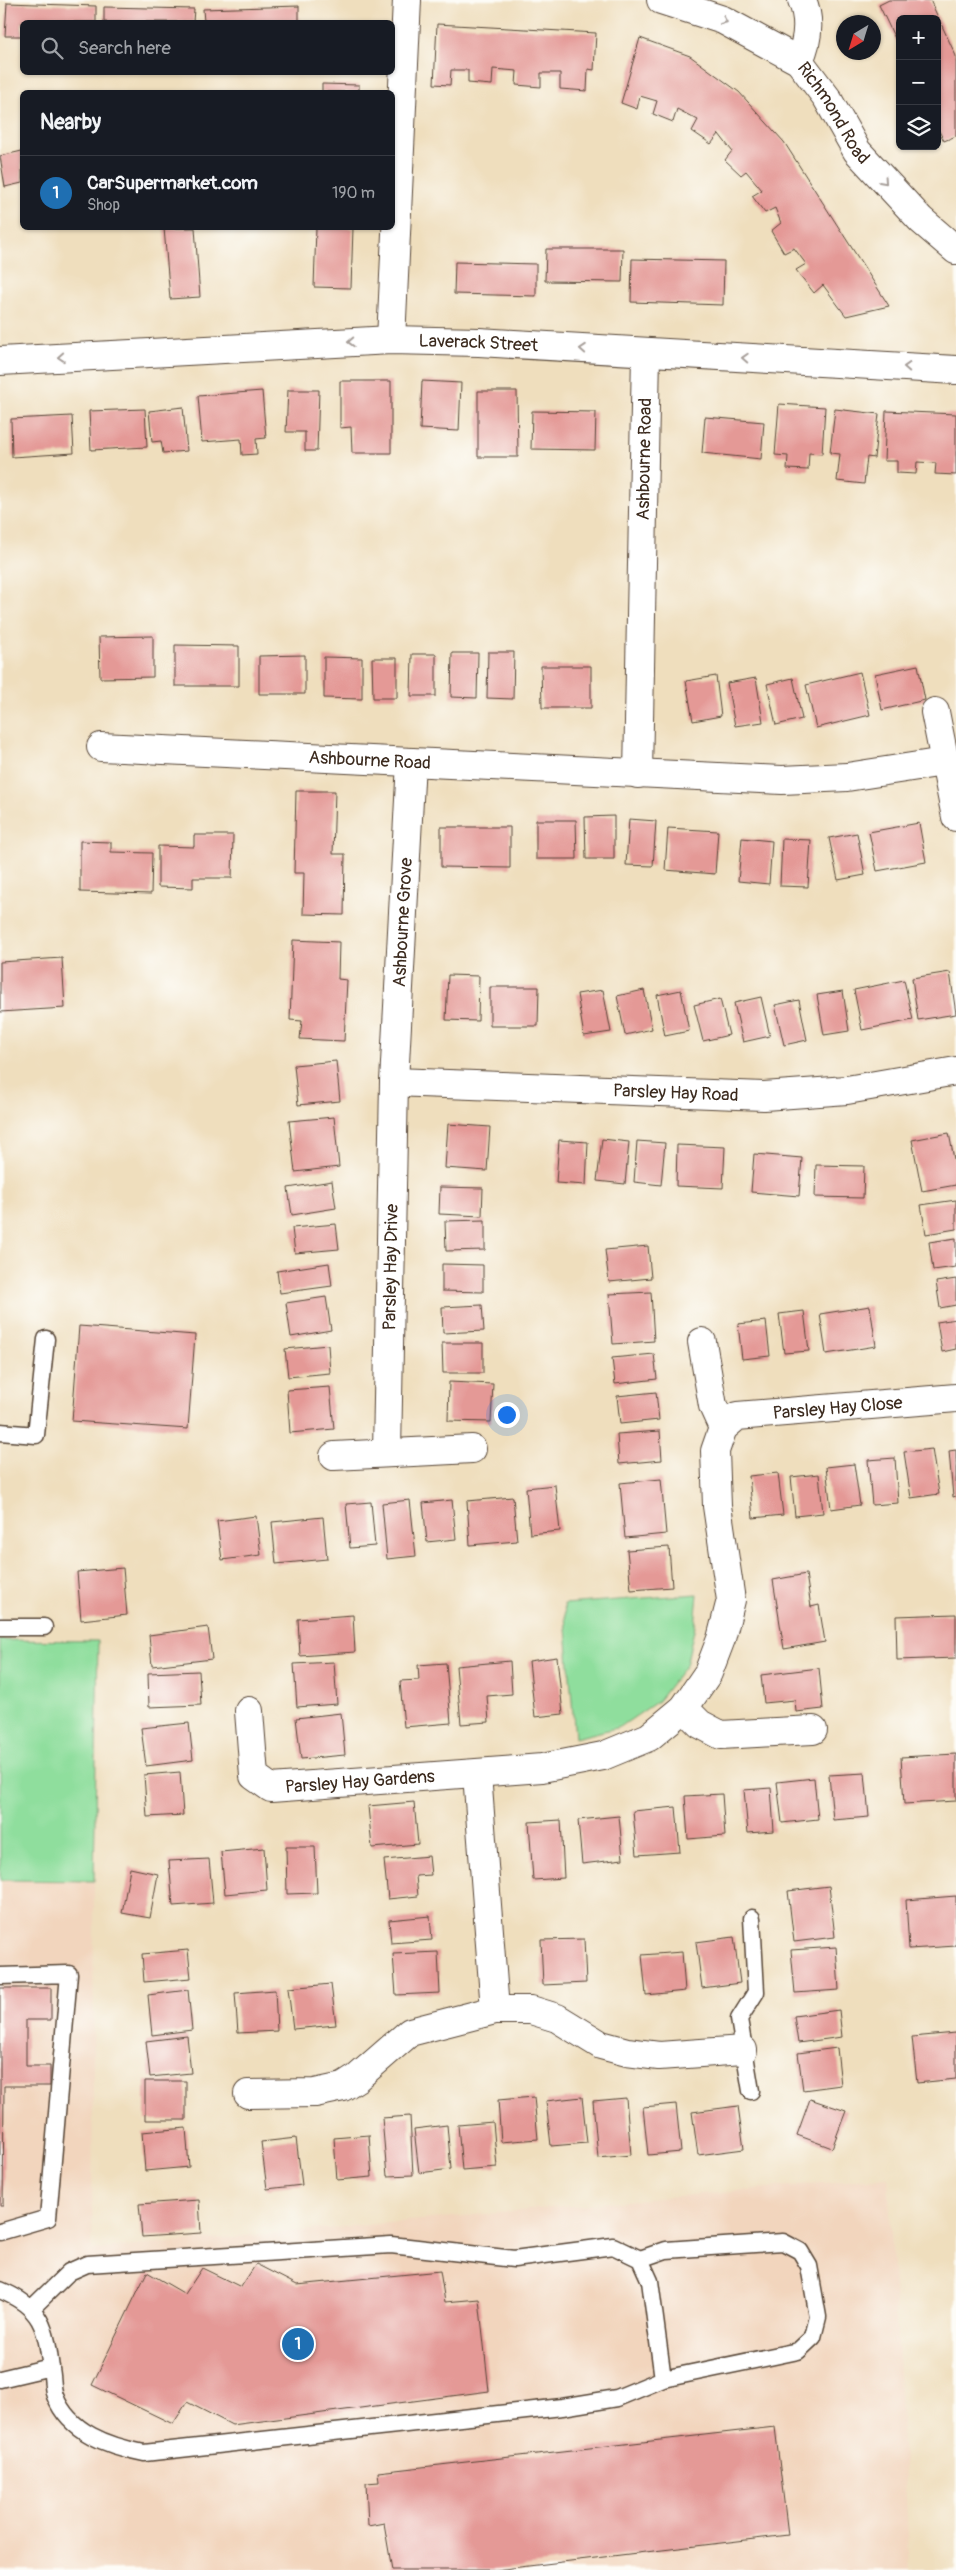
<!DOCTYPE html>
<html lang="en">
<head>
<meta charset="utf-8">
<style>
  body { margin:0; font-family:Pangolin,sans-serif; background:#20242c; color:#f1f3f6 }
  .controls { position:absolute; right:15px; top:15px; display:grid; overflow:hidden; border-radius:8px; box-shadow:0 1px 4px #0004 }
  .controls button { width:45px; height:45px; display:grid; place-items:center; padding:0; border:0; border-bottom:1px solid #363941; background:#171b24; color:#f1f3f6; font:25px sans-serif }
  .compass { position:absolute; left:836px; top:15px; width:45px; height:45px; border-radius:50%; background:#171b24; box-shadow:0 1px 4px #0004; rotate:218deg }
  .you { position:absolute; left:506px; top:1414px; width:18px; height:18px; margin:-12px; border:4px solid #fff; border-radius:50%; background:#1a73e8; box-shadow:0 0 0 8px #1a73e833 }
  .badge { display:grid; place-items:center; width:32px; height:32px; border-radius:50%; background:#1f6fb2; color:#fff; font-size:16px; font-weight:700 }
  .pin { position:absolute; translate:-50% -50%; border:2px solid #fff; box-shadow:0 1px 5px #0006 }
  .list { margin:0; padding:0; list-style:none }
  h2 { display:flex; justify-content:space-between; align-items:center; height:65px; margin:0; padding:0 20px; font-size:21px }
  h2 small { font-size:16px; font-weight:400; color:#9ea1a6 }
  .list li { display:grid; grid-template-columns:32px 1fr auto; gap:15px; align-items:center; box-sizing:border-box; height:75px; padding:0 20px; border-top:1px solid #363941 }
  .list b { display:block; font-size:19px; white-space:nowrap }
  .list p { margin:0; font-size:16px; white-space:nowrap; color:#9ea1a6 }
  .list em { font-size:16px; font-style:normal; color:#9ea1a6 }
  .icon { flex:none; width:28px; height:28px; fill:none; stroke:currentColor; stroke-width:2; stroke-linecap:round; stroke-linejoin:round }
  .map { position:relative; flex:none; width:956px; height:2570px; overflow:hidden }
  .search { position:absolute; background:#171b24; box-shadow:0 1px 4px #0004; left:20px; top:20px; width:375px; height:55px; display:flex; align-items:center; gap:12px; box-sizing:border-box; padding:0 18px; border-radius:8px; color:#9ea1a6; font-size:19px }
  .panel { position:absolute; background:#171b24; box-shadow:0 1px 4px #0004; left:20px; top:90px; width:375px; height:140px; border-radius:8px }
  .map>svg:first-child { display:block }
  .built { fill:#f2d5bd }
  .green { fill:#8fde9d; stroke:#65845e }
  .building { fill:#e49996 }
  .lines { fill:none; stroke-linecap:round; stroke-linejoin:round }
  .service-casing { stroke:#564536; stroke-width:19 }
  .minor-casing { stroke:#564536; stroke-width:30 }
  .secondary-casing { stroke:#564536; stroke-width:30 }
  .service { stroke:#fff; stroke-width:16 }
  .minor { stroke:#fff; stroke-width:28 }
  .secondary { stroke:#fff; stroke-width:28 }
  .oneway { stroke:#a79f9a }
  .labels { text-anchor:middle; stroke-width:4; stroke-linejoin:round; paint-order:stroke }
  .street-label { font-size:18px; fill:#3b2a1e; stroke:#fdfcf7 }
</style>
</head>
<body>
<div class="map">
<svg width="956" height="2570" viewBox="0 0 956 2570">
  <rect width="100%" height="100%" fill="#fdfcf7"/>
  <filter id="ink" filterUnits="userSpaceOnUse"><feTurbulence type="fractalNoise" baseFrequency=".02" numOctaves="2"/><feDisplacementMap in="SourceGraphic" scale="10" xChannelSelector="R" yChannelSelector="G"/><feConvolveMatrix kernelMatrix="1 2 1 2 8 2 1 2 1" color-interpolation-filters="sRGB"/></filter>
  <filter id="wash" filterUnits="userSpaceOnUse"><feTurbulence type="fractalNoise" baseFrequency=".0096" numOctaves="4" result="noise"/><feDisplacementMap in="SourceGraphic" scale="20" xChannelSelector="R" yChannelSelector="G"/><feGaussianBlur stdDeviation="1.12" result="paint"/><feColorMatrix in="noise" values="0 0 0 0 0 0 0 0 0 0 0 0 0 0 0 0 0 1.4 0 .05"/><feComposite in="paint" operator="in"/></filter>
  <g filter="url(#wash)">
    <rect width="100%" height="100%" fill="#efdebd"/>
    <path class="built" d="M 0,1880 L 94,1881 L 92,2250 L 888,2177 L 910,2570 L 0,2570 Z"/>
    <path class="green" d="M 698,1594 L 695,1626 L 686,1665 L 658,1701 L 620,1727 L 575,1738 L 564,1604 Z
      M 0,1640 L 98,1641 L 94,1881 L 0,1880 Z"/>
    <g id="blocks">
      <path class="building" d="M 889,0 L 930,0 L 956,56 L 956,136 L 944,141 L 937,127 L 937,19 L 900,19 L 900,49 L 879,5 Z
        M 7,3 L 96,6 L 96,22 L 22,22 L 22,36 L 5,36 Z
        M 299,6 L 299,22 L 204,22 L 203,9 Z
        M 104,7 L 194,9 L 193,22 L 104,22 Z
        M 437,24 L 596,33 L 594,70 L 588,69 L 587,91 L 560,89 L 560,73 L 541,73 L 541,87 L 516,85 L 517,71 L 493,69 L 492,85 L 468,83 L 468,70 L 451,70 L 450,85 L 434,84 Z
        M 640,38 L 690,56 L 739,92 L 784,142 L 889,306 L 846,316 L 823,285 L 814,293 L 796,270 L 806,264 L 794,248 L 784,253 L 771,231 L 781,223 L 775,208 L 765,213 L 752,196 L 762,190 L 746,171 L 741,175 L 725,160 L 732,151 L 719,134 L 711,144 L 692,131 L 698,120 L 677,109 L 673,122 L 653,114 L 657,101 L 640,96 L 637,109 L 621,103 Z
        M 322,84 L 359,85 L 359,92 L 322,92 Z
        M 22,151 L 22,183 L 5,187 L 0,156 Z
        M 164,228 L 195,228 L 200,297 L 170,299 Z
        M 316,228 L 353,228 L 351,288 L 314,287 Z
        M 546,249 L 623,249 L 622,282 L 545,281 Z
        M 632,259 L 724,261 L 723,305 L 631,302 Z
        M 455,262 L 536,264 L 536,296 L 454,294 Z
        M 340,381 L 391,381 L 391,453 L 352,453 L 351,427 L 340,428 Z
        M 422,381 L 461,383 L 459,431 L 420,429 Z
        M 288,390 L 319,390 L 317,451 L 305,451 L 305,432 L 286,432 Z
        M 262,391 L 266,438 L 256,439 L 257,454 L 242,455 L 241,439 L 202,442 L 198,396 Z
        M 478,391 L 517,391 L 518,457 L 478,457 Z
        M 779,404 L 825,407 L 822,454 L 809,453 L 808,470 L 787,469 L 788,456 L 775,455 Z
        M 183,407 L 187,451 L 163,453 L 161,441 L 152,442 L 149,411 Z
        M 145,409 L 147,447 L 91,450 L 89,411 Z
        M 835,409 L 879,414 L 874,458 L 867,457 L 864,484 L 837,481 L 840,454 L 830,453 Z
        M 532,411 L 596,412 L 595,450 L 531,449 Z
        M 886,411 L 956,414 L 956,475 L 935,474 L 936,463 L 917,462 L 916,474 L 897,473 L 897,461 L 884,461 Z
        M 72,416 L 74,453 L 12,457 L 11,419 Z
        M 705,417 L 764,422 L 761,459 L 702,453 Z
        M 153,636 L 153,677 L 100,678 L 99,637 Z
        M 175,645 L 239,646 L 239,686 L 175,686 Z
        M 488,652 L 514,652 L 513,699 L 487,698 Z
        M 452,653 L 478,653 L 477,698 L 451,697 Z
        M 412,654 L 436,654 L 436,696 L 411,696 Z
        M 305,655 L 305,694 L 259,694 L 259,656 Z
        M 324,657 L 362,658 L 362,699 L 324,698 Z
        M 372,658 L 397,658 L 397,698 L 373,698 Z
        M 918,665 L 925,700 L 882,710 L 875,674 Z
        M 541,666 L 591,666 L 591,708 L 542,708 Z
        M 860,672 L 870,715 L 816,728 L 806,685 Z
        M 716,676 L 721,716 L 693,721 L 686,681 Z
        M 756,678 L 763,722 L 735,726 L 727,683 Z
        M 793,678 L 802,719 L 776,725 L 767,684 Z
        M 296,791 L 335,791 L 333,854 L 345,854 L 344,915 L 303,914 L 304,873 L 294,873 Z
        M 614,816 L 614,859 L 586,859 L 585,817 Z
        M 629,819 L 656,821 L 653,866 L 626,865 Z
        M 536,820 L 576,820 L 577,859 L 536,859 Z
        M 919,823 L 926,862 L 877,871 L 869,832 Z
        M 441,827 L 510,827 L 510,868 L 441,867 Z
        M 668,828 L 718,831 L 715,874 L 665,870 Z
        M 857,833 L 865,875 L 838,880 L 829,838 Z
        M 194,835 L 233,835 L 232,878 L 193,878 L 193,888 L 158,887 L 158,846 L 194,847 Z
        M 742,838 L 772,841 L 769,884 L 738,881 Z
        M 782,839 L 811,840 L 808,887 L 780,886 Z
        M 80,841 L 111,842 L 111,852 L 152,853 L 151,894 L 80,892 Z
        M 293,940 L 339,942 L 338,979 L 347,980 L 344,1041 L 300,1039 L 302,1021 L 290,1020 Z
        M 62,958 L 65,1008 L 0,1012 L 0,962 Z
        M 950,972 L 956,1014 L 918,1020 L 912,978 Z
        M 448,975 L 479,976 L 478,1021 L 446,1020 Z
        M 904,980 L 913,1020 L 862,1030 L 854,990 Z
        M 490,987 L 539,987 L 538,1026 L 490,1026 Z
        M 603,990 L 611,1032 L 584,1036 L 577,994 Z
        M 644,990 L 652,1029 L 625,1035 L 617,996 Z
        M 681,990 L 689,1031 L 665,1036 L 657,995 Z
        M 843,991 L 849,1031 L 824,1035 L 817,995 Z
        M 761,997 L 770,1036 L 743,1042 L 734,1003 Z
        M 720,999 L 729,1035 L 703,1041 L 694,1005 Z
        M 799,1000 L 807,1040 L 784,1045 L 775,1005 Z
        M 336,1061 L 340,1101 L 298,1105 L 294,1065 Z
        M 334,1117 L 339,1167 L 295,1172 L 289,1121 Z
        M 448,1124 L 490,1127 L 487,1171 L 445,1168 Z
        M 949,1133 L 956,1170 L 956,1185 L 922,1191 L 912,1140 Z
        M 602,1139 L 629,1142 L 625,1184 L 597,1181 Z
        M 559,1140 L 588,1142 L 586,1185 L 556,1183 Z
        M 637,1141 L 665,1143 L 661,1185 L 634,1182 Z
        M 677,1145 L 725,1147 L 723,1188 L 676,1186 Z
        M 754,1154 L 802,1158 L 799,1196 L 751,1192 Z
        M 816,1165 L 864,1166 L 863,1198 L 815,1197 Z
        M 332,1181 L 336,1208 L 292,1215 L 288,1188 Z
        M 440,1187 L 483,1188 L 482,1216 L 439,1214 Z
        M 956,1200 L 956,1229 L 926,1234 L 921,1205 Z
        M 485,1220 L 485,1250 L 446,1251 L 445,1221 Z
        M 336,1224 L 339,1249 L 295,1253 L 292,1228 Z
        M 956,1238 L 956,1267 L 933,1270 L 929,1242 Z
        M 648,1246 L 651,1278 L 609,1282 L 605,1250 Z
        M 329,1263 L 332,1286 L 280,1293 L 277,1271 Z
        M 442,1264 L 483,1265 L 483,1292 L 442,1291 Z
        M 956,1279 L 956,1305 L 940,1308 L 936,1282 Z
        M 651,1292 L 654,1341 L 613,1344 L 609,1294 Z
        M 326,1297 L 331,1330 L 291,1337 L 286,1303 Z
        M 482,1305 L 484,1331 L 443,1333 L 442,1307 Z
        M 870,1306 L 876,1346 L 826,1354 L 820,1314 Z
        M 804,1311 L 809,1351 L 784,1353 L 779,1314 Z
        M 956,1319 L 956,1349 L 942,1352 L 937,1322 Z
        M 766,1321 L 770,1356 L 742,1359 L 738,1324 Z
        M 79,1326 L 195,1335 L 188,1429 L 72,1421 Z
        M 442,1343 L 483,1343 L 483,1373 L 443,1373 Z
        M 328,1345 L 330,1373 L 288,1377 L 285,1349 Z
        M 654,1354 L 657,1379 L 615,1384 L 612,1358 Z
        M 449,1382 L 493,1384 L 491,1422 L 448,1421 Z
        M 330,1387 L 334,1429 L 290,1433 L 287,1390 Z
        M 656,1392 L 659,1420 L 620,1424 L 617,1396 Z
        M 660,1431 L 662,1460 L 619,1464 L 617,1434 Z
        M 932,1449 L 939,1494 L 911,1498 L 904,1452 Z
        M 956,1450 L 956,1496 L 953,1497 L 949,1451 Z
        M 895,1458 L 898,1503 L 872,1505 L 868,1460 Z
        M 854,1464 L 860,1505 L 831,1509 L 826,1467 Z
        M 778,1473 L 783,1515 L 753,1518 L 749,1476 Z
        M 819,1474 L 823,1513 L 795,1516 L 791,1477 Z
        M 661,1479 L 666,1534 L 625,1538 L 620,1483 Z
        M 555,1485 L 560,1531 L 530,1534 L 526,1488 Z
        M 513,1497 L 517,1541 L 470,1545 L 467,1501 Z
        M 410,1500 L 416,1556 L 387,1559 L 382,1503 Z
        M 452,1500 L 456,1539 L 427,1542 L 423,1503 Z
        M 371,1502 L 375,1546 L 350,1548 L 346,1504 Z
        M 256,1516 L 261,1555 L 222,1560 L 217,1521 Z
        M 323,1517 L 327,1559 L 276,1564 L 272,1522 Z
        M 669,1547 L 672,1587 L 631,1590 L 627,1550 Z
        M 123,1568 L 127,1615 L 81,1620 L 77,1572 Z
        M 806,1574 L 811,1607 L 819,1605 L 825,1642 L 784,1649 L 773,1580 Z
        M 956,1614 L 956,1658 L 897,1660 L 896,1616 Z
        M 353,1615 L 355,1652 L 300,1656 L 298,1619 Z
        M 208,1627 L 212,1659 L 152,1666 L 149,1635 Z
        M 557,1657 L 563,1714 L 535,1717 L 529,1661 Z
        M 510,1661 L 512,1694 L 487,1696 L 489,1722 L 461,1724 L 456,1666 Z
        M 334,1662 L 337,1704 L 297,1707 L 294,1664 Z
        M 446,1663 L 451,1723 L 404,1727 L 400,1681 L 419,1680 L 418,1665 Z
        M 819,1668 L 823,1709 L 796,1712 L 795,1700 L 764,1703 L 761,1675 Z
        M 199,1671 L 201,1705 L 149,1707 L 148,1673 Z
        M 341,1713 L 345,1755 L 301,1759 L 296,1718 Z
        M 189,1723 L 193,1760 L 146,1766 L 141,1728 Z
        M 956,1754 L 956,1801 L 904,1804 L 901,1757 Z
        M 180,1772 L 183,1815 L 147,1817 L 144,1775 Z
        M 865,1773 L 869,1817 L 833,1820 L 829,1775 Z
        M 814,1778 L 818,1819 L 782,1823 L 777,1782 Z
        M 771,1788 L 774,1831 L 748,1833 L 744,1790 Z
        M 722,1794 L 725,1836 L 688,1839 L 685,1796 Z
        M 414,1802 L 418,1844 L 372,1848 L 368,1806 Z
        M 676,1807 L 680,1852 L 637,1855 L 633,1811 Z
        M 619,1816 L 623,1859 L 582,1864 L 578,1820 Z
        M 561,1820 L 564,1878 L 533,1880 L 529,1822 Z
        M 286,1847 L 315,1847 L 317,1893 L 287,1894 Z
        M 264,1848 L 267,1890 L 225,1894 L 221,1852 Z
        M 429,1856 L 431,1875 L 416,1876 L 418,1896 L 388,1899 L 384,1860 Z
        M 209,1859 L 213,1903 L 173,1906 L 169,1861 Z
        M 130,1868 L 158,1874 L 150,1918 L 122,1913 Z
        M 829,1886 L 835,1937 L 794,1942 L 788,1891 Z
        M 956,1896 L 956,1946 L 909,1949 L 906,1900 Z
        M 430,1916 L 432,1940 L 391,1943 L 389,1920 Z
        M 734,1937 L 740,1983 L 702,1988 L 696,1942 Z
        M 584,1939 L 586,1983 L 543,1985 L 541,1940 Z
        M 836,1947 L 839,1990 L 795,1993 L 791,1950 Z
        M 188,1950 L 191,1978 L 144,1982 L 142,1954 Z
        M 438,1952 L 440,1993 L 396,1995 L 393,1954 Z
        M 682,1952 L 685,1991 L 646,1995 L 642,1955 Z
        M 331,1984 L 336,2025 L 293,2029 L 288,1988 Z
        M 0,1988 L 51,1988 L 51,2020 L 26,2020 L 26,2066 L 50,2066 L 50,2086 L 4,2086 L 3,2206 L 0,2206 Z
        M 188,1990 L 192,2030 L 152,2035 L 148,1995 Z
        M 275,1990 L 277,2031 L 238,2033 L 235,1993 Z
        M 839,2010 L 842,2037 L 798,2043 L 794,2016 Z
        M 956,2033 L 956,2079 L 917,2083 L 912,2037 Z
        M 187,2036 L 191,2073 L 150,2077 L 146,2041 Z
        M 837,2048 L 841,2085 L 803,2090 L 798,2053 Z
        M 145,2081 L 186,2081 L 186,2120 L 145,2120 Z
        M 534,2097 L 538,2139 L 501,2142 L 498,2100 Z
        M 582,2097 L 587,2143 L 551,2146 L 546,2101 Z
        M 626,2098 L 631,2155 L 598,2158 L 593,2101 Z
        M 810,2099 L 846,2111 L 832,2148 L 797,2135 Z
        M 676,2104 L 681,2152 L 648,2155 L 643,2107 Z
        M 738,2106 L 744,2149 L 698,2155 L 692,2112 Z
        M 410,2116 L 413,2175 L 387,2176 L 382,2118 Z
        M 493,2122 L 497,2167 L 462,2170 L 458,2125 Z
        M 447,2125 L 451,2169 L 419,2173 L 414,2129 Z
        M 186,2128 L 189,2167 L 145,2171 L 142,2132 Z
        M 369,2135 L 372,2177 L 337,2180 L 334,2138 Z
        M 296,2138 L 302,2185 L 267,2189 L 261,2142 Z
        M 199,2200 L 201,2233 L 142,2237 L 139,2204 Z
        M 256,2264 L 297,2285 L 440,2271 L 445,2302 L 479,2299 L 489,2391 L 232,2425 L 187,2402 L 173,2424 L 92,2385 L 147,2272 L 185,2294 L 202,2268 L 241,2287 Z
        M 775,2427 L 788,2535 L 495,2570 L 392,2570 L 384,2523 L 368,2526 L 366,2483 L 379,2482 L 378,2472 Z"/>
    </g>
  </g>
  <g filter="url(#ink)">
    <use href="#blocks" fill-opacity="0" stroke="#564536" stroke-width="1"/>
    <g class="lines">
      <g class="service-casing">
        <path id="service" d="M 0,1432 L 36,1435 L 46,1339
          M 0,1627 L 44,1627
          M 0,1976 L 69,1974 L 48,2218 L 0,2232
          M 751,2091 L 739,2019 L 756,1992 L 752,1918
          M 0,2290 C 42,2307 46,2327 51,2369 C 53,2377 52,2388 55,2396 C 69,2433 109,2446 144,2453 L 562,2407 L 617,2398 L 663,2379 L 798,2351 L 813,2337 L 818,2317 L 809,2266 L 800,2251 L 783,2242 L 666,2250 L 640,2259
          M 32,2308 L 69,2272 L 87,2264 L 391,2245 L 514,2259 L 613,2246 L 640,2259 L 650,2281 L 663,2379
          M 0,2379 L 51,2367"/>
      </g>
      <g class="minor-casing">
        <g id="minor">
          <path d="M 799,61 C 808,41 811,21 802,0"/>
          <path d="M 391,340 L 407,0"/>
          <path d="M 935,712 L 956,817"/>
          <path id="s1" d="M 101,747 L 782,780 L 847,777 L 944,762"/>
          <path id="s2" d="M 638,774 L 646,353"/>
          <path id="s3" d="M 394,1082 L 764,1096 L 847,1090 L 956,1071"/>
          <path d="M 702,1342 L 713,1406 L 723,1428"/>
          <path id="s4" d="M 387,1452 L 394,1082 L 411,762"/>
          <path d="M 334,1456 L 472,1449"/>
          <path d="M 684,1708 L 700,1724 L 721,1735 L 813,1730"/>
          <path id="s5" d="M 249,1711 L 254,1776 L 271,1788 L 542,1768 L 603,1756 L 649,1737 L 684,1708 L 708,1673 L 721,1639 L 731,1600 L 717,1506 L 715,1451 L 723,1428 L 737,1416 L 956,1398"/>
          <path d="M 477,1774 L 495,2010"/>
          <path d="M 248,2094 L 315,2093 L 343,2087 L 357,2078 L 410,2032 L 495,2010 L 531,2010 L 557,2018 L 601,2045 L 627,2052 L 659,2056 L 743,2050"/>
        </g>
      </g>
      <g class="secondary-casing">
        <g id="secondary">
          <path id="s6" d="M 661,0 L 723,20 L 799,61 L 827,98 L 857,151 L 921,220 L 956,250"/>
          <path id="s7" d="M 0,361 L 391,340 L 479,342 L 956,370"/>
        </g>
      </g>
      <use href="#service" class="service"/>
      <use href="#minor" class="minor"/>
      <use href="#secondary" class="secondary"/>
    </g>
    <defs><path id="oneway-chevron" d="M-2-3.5L2.5 0L-2 3.5" fill="none" stroke-width="1.6" stroke-linecap="round" stroke-linejoin="round" transform="scale(1.25)"/></defs>
    <g class="oneway">
      <use href="#oneway-chevron" transform="translate(724 21) rotate(23)"/>
      <use href="#oneway-chevron" transform="translate(884 181) rotate(48)"/>
      <use href="#oneway-chevron" transform="translate(351 342) rotate(177)"/>
      <use href="#oneway-chevron" transform="translate(583 349) rotate(-176)"/>
      <use href="#oneway-chevron" transform="translate(61 357) rotate(176)"/>
      <use href="#oneway-chevron" transform="translate(745 358) rotate(-177)"/>
      <use href="#oneway-chevron" transform="translate(907 367) rotate(-177)"/>
    </g>
  </g>
  <g class="labels">
    <g class="street-label">
      <text dy="6" stroke="none"><textPath href="#s6" startOffset="214">Richmond Road</textPath></text>
      <text dy="6" stroke="none"><textPath href="#s7" startOffset="479">Laverack Street</textPath></text>
      <text dy="6" stroke="none"><textPath href="#s2" startOffset="315">Ashbourne Road</textPath></text>
      <text dy="6" stroke="none"><textPath href="#s1" startOffset="269">Ashbourne Road</textPath></text>
      <text dy="6" stroke="none"><textPath href="#s4" startOffset="530">Ashbourne Grove</textPath></text>
      <text dy="6" stroke="none"><textPath href="#s3" startOffset="282">Parsley Hay Road</textPath></text>
      <text dy="6" stroke="none"><textPath href="#s4" startOffset="185">Parsley Hay Drive</textPath></text>
      <text dy="6" stroke="none"><textPath href="#s5" startOffset="928">Parsley Hay Close</textPath></text>
      <text dy="6" stroke="none"><textPath href="#s5" startOffset="175">Parsley Hay Gardens</textPath></text>
    </g>
  </g>
</svg>
<div class="controls">
<button>+</button>
<button>−</button>
<button><svg class="icon" aria-label="layers" viewBox="0 0 24 24"><path d="M12 4l9 5-9 5-9-5zM3 14l9 5 9-5"/></svg></button>
</div>
<svg class="compass" viewBox="-18 -18 36 36"><path d="M0-13l5 13h-10z" fill="#e53935"/><path d="M0 13l5-13h-10z" fill="#9ea1a6"/></svg>
<div class="you"></div>
<div class="pin badge" style="left:298px;top:2344px">1</div>
<div class="search"><svg class="icon" aria-label="search" viewBox="0 0 24 24"><circle cx="10" cy="10" r="6"/><path d="M15 15l6 6"/></svg>Search here</div>
<section class="panel">
<h2>Nearby<small></small></h2>
<ul class="list">
<li><span class="badge">1</span><div><b>CarSupermarket.com</b><p>Shop</p></div><em>190 m</em></li>
</ul>
</section>
</div>
</body>
</html>
